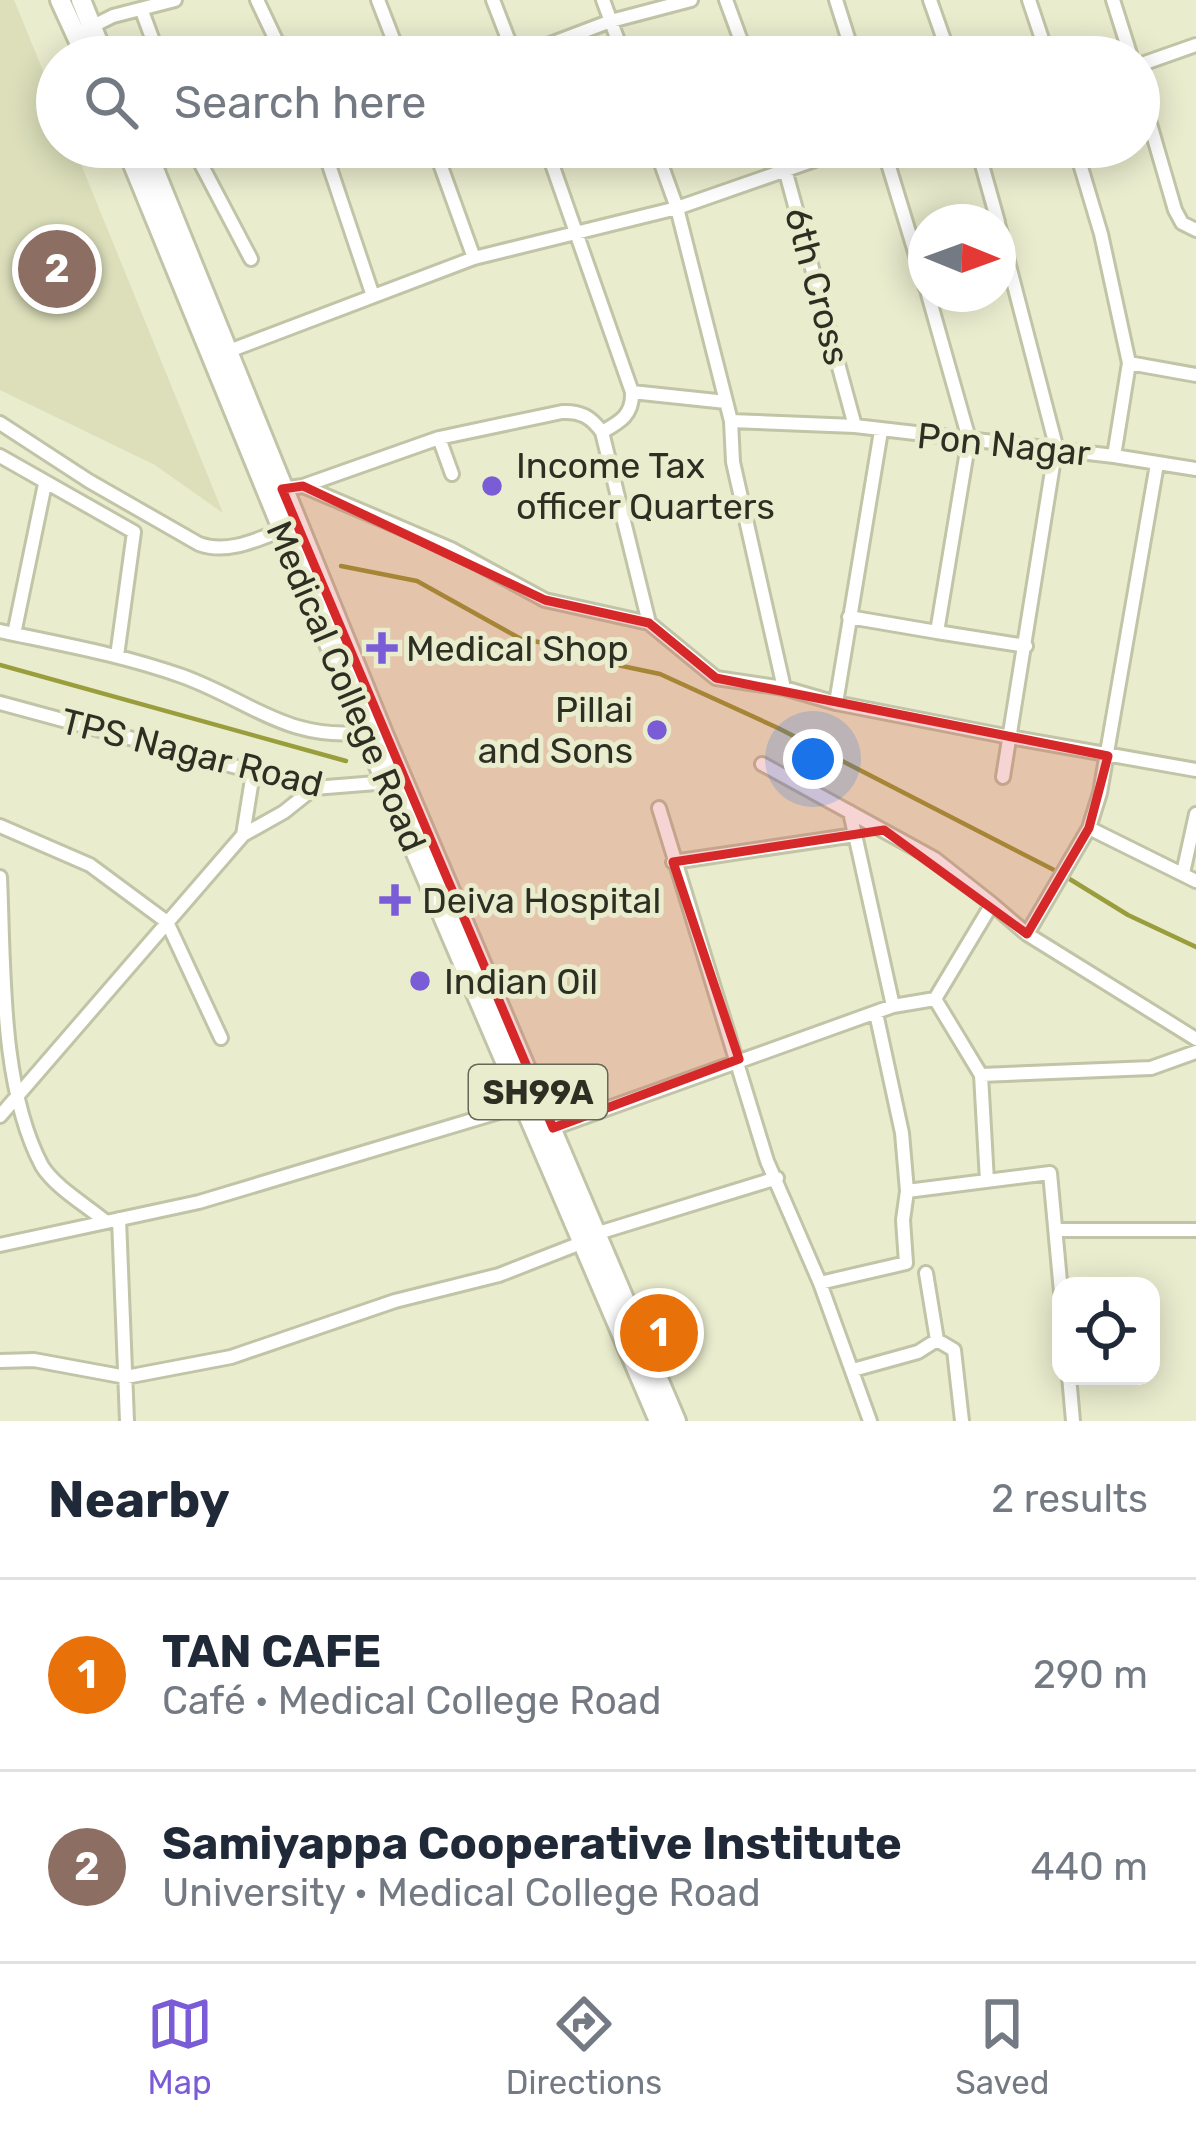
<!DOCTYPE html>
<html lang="en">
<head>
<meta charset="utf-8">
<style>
  body { margin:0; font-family:Rubik,sans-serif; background:#f2f2f3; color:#1f2937 }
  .controls { position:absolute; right:36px; bottom:36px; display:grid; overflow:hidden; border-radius:24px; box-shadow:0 6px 30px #0003 }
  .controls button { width:108px; height:108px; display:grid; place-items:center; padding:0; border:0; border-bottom:3px solid #e0e1e3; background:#fff; color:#1f2937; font:60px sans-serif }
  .compass { position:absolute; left:908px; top:204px; width:108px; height:108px; border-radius:50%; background:#fff; box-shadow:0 6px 30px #0003; rotate:91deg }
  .you { position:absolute; left:813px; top:759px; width:42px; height:42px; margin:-30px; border:9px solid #fff; border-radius:50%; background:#1a73e8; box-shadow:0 0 0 18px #1a73e833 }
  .badge { display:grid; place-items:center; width:78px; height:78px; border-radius:50%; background:#7b5cd7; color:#fff; font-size:39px; font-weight:700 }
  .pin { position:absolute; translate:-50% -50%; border:6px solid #fff; box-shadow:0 3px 12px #0006 }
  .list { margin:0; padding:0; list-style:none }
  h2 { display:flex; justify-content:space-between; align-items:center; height:156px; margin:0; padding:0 48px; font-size:51px }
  h2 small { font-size:39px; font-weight:400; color:#747a83 }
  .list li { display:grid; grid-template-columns:78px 1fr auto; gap:36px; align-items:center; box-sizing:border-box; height:192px; padding:0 48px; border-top:3px solid #e0e1e3 }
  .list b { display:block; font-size:45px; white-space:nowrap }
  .list p { margin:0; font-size:39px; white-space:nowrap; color:#747a83 }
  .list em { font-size:39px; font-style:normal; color:#747a83 }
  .icon { flex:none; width:66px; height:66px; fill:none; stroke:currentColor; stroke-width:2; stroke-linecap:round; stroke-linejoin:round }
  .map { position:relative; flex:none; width:1196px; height:1421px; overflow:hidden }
  .search { position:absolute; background:#fff; box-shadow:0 6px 30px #0003; left:36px; right:36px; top:36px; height:132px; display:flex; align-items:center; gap:30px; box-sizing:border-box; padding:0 42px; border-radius:66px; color:#747a83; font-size:45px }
  .sheet { height:540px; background:#fff }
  nav { display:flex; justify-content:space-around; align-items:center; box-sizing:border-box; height:168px; border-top:3px solid #e0e1e3; background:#fff; font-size:33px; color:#747a83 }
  nav a { display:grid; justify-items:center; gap:6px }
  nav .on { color:#7b5cd7 }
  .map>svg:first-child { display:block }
  .built { fill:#dcdfba }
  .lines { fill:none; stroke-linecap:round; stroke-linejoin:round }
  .stream { stroke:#9a9d3b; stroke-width:4.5 }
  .street-casing { stroke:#c1c4a6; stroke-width:18 }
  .primary-casing { stroke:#c1c4a6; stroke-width:24 }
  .street { stroke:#fff; stroke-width:12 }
  .primary { stroke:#fff; stroke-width:18 }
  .marked { fill:#d62828; fill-opacity:0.2; stroke:#d62828; stroke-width:9; stroke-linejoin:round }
  .poi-dot { fill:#7b5cd7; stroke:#e9eccd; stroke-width:4.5 }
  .labels { text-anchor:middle; stroke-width:10; stroke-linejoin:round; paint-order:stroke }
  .shield { fill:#e9eccd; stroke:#666856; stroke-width:3 }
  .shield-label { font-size:33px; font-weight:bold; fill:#2e2f23 }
  .street-label { font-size:36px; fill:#2e2f23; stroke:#e9eccd }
  .poi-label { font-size:36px; fill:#2e2f23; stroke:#e9eccd; text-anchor:start }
</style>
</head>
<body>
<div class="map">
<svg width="1196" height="1421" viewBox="0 0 1196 1421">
  <rect width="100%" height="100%" fill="#e9eccd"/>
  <path class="built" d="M 0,0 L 14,0 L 57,105 L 57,147 L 74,147 L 223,513 L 155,465 L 0,390 Z"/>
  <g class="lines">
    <path class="stream" d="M 341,566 L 417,581 L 521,639 L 562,646 L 622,666 L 660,674 L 778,728 L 1056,871
      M 0,665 L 346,761
      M 1068,878 L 1128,915 L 1196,947"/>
    <g class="street-casing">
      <path id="street" d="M 257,0 L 284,57
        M 378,0 L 400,57
        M 493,0 L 515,57
        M 603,0 L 624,57
        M 726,0 L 747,57
        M 836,0 L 854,57
        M 930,0 L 950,57
        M 1029,0 L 1048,57
        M 1113,0 L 1131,57
        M 142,11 L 159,57
        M 93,26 L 113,16 L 175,0
        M 516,57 L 611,21 L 691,0
        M 1139,65 L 1196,45
        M 1139,86 L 1175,210 L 1182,223 L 1196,230
        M 192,147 L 251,259
        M 323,147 L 373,296
        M 434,147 L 474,258
        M 546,147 L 632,392 C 633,415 620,422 602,432
        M 655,147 L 677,208 L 731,421 L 733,462 L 784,688
        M 779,147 L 855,426
        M 883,147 L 926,288
        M 977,147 L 998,222
        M 149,166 L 197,147
        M 998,223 L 1056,446 L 1003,777
        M 928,294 L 969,439 L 937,632 L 1026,646
        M 221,354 L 474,258 L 677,208 L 852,147
        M 1129,363 L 1196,375
        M 632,392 L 726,402
        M 731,421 L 855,426 L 1114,456 L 1129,363 L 1101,234 L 1075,147
        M 0,423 L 89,481 L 199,544 C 227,554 254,541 282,530
        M 439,438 L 562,412 C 581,411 591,417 602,432 L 649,623
        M 0,456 L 134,532 L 117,656
        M 1114,456 L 1196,469
        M 303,486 L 451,549 L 545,600 L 649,623 L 716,678 L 784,688 L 836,703 L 1010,737 L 1196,770
        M 282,489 L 303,486 L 439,438 L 452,474
        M 849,617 L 937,632
        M 0,631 C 61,644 123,655 182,676 C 251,701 288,742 367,732
        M 14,634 L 45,484
        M 0,703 L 314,788 L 389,782
        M 836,703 L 881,431
        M 762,764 L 935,859 L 992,904
        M 253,773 L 243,835 L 284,812 L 314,788
        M 659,808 L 767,1161 L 820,1283 L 870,1421
        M 850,812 L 893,1006
        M 0,826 L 90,865 L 167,922 L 221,1038
        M 1089,828 L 1196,881
        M 673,862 L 855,835
        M 1183,873 L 1196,814
        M 0,877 C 4,968 0,1087 42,1166 C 55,1187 86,1205 105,1221
        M 1027,934 L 1089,828 L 1100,793 L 1157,464
        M 935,999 L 981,1075 L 1151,1068 L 1196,1052
        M 876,1013 L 902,1133 L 907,1191
        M 981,1075 L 987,1181
        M 0,1116 L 243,835
        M 553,1128 L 893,1006 L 935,999 L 992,904 L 1027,934 L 1196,1039
        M 119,1219 L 127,1421
        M 1056,1230 L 1196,1230
        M 595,1234 L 777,1178
        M 0,1245 L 199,1202 L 529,1103
        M 820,1283 L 906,1263 L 903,1220 L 907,1191 L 1050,1173 L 1061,1292
        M 937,1340 L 954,1350 L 962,1421
        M 0,1361 L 34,1360 L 126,1377 L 231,1357 L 395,1301 L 499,1275 L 581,1243
        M 853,1370 L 918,1352 L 937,1340 L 926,1273
        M 1069,1376 L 1073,1421"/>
    </g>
    <g class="primary-casing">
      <path id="primary" d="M 60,0 L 86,57
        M 81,0 L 104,57
        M 126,147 L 386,783 L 659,1421
        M 145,147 L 384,736 L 676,1421"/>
    </g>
    <use href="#street" class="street"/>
    <use href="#primary" class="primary"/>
  </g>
  <path class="marked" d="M 303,486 L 545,600 L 649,623 L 716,678 L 1108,756 L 1089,828 L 1027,934 L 884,830 L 673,862 L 739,1059 L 553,1128 L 282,489 Z"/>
  <g class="poi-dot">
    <circle cx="492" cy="486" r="12"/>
    <path d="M376 630h12v12h12v12h-12v12h-12v-12h-12v-12h12z"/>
    <circle cx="657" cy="730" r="12"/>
    <path d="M389 882h12v12h12v12h-12v12h-12v-12h-12v-12h12z"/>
    <circle cx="420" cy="981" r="12"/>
  </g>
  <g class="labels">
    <rect class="shield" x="469" y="1065" width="138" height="54" rx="9"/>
    <g class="shield-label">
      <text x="538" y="1104">SH99A</text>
    </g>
    <g class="street-label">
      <text transform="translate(818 286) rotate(75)" y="13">6th Cross</text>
      <text transform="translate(1004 444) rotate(6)" y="13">Pon Nagar</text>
      <text transform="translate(347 686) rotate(67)" y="13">Medical College Road</text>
      <text transform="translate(192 752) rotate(14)" y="13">TPS Nagar Road</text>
    </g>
    <g class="poi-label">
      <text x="516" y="478">Income Tax<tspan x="516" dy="41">officer Quarters</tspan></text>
      <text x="406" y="661">Medical Shop</text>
      <text x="633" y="722" text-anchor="end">Pillai<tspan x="633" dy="41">and Sons</tspan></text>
      <text x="422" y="913">Deiva Hospital</text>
      <text x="444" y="994">Indian Oil</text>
    </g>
  </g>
</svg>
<div class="controls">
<button><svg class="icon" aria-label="locate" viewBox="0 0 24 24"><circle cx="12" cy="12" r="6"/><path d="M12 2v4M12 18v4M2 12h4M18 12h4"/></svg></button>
</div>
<svg class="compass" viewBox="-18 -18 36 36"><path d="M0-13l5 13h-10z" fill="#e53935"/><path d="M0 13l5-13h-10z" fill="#747a83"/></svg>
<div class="you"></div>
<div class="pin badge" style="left:659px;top:1333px;background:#e8710a">1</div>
<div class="pin badge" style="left:57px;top:269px;background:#8d6e63">2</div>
<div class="search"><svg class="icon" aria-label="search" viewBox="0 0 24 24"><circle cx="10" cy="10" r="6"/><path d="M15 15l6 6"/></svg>Search here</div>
</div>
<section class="sheet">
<h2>Nearby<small>2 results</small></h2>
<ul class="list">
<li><span class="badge" style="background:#e8710a">1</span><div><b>TAN CAFE</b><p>Café · Medical College Road</p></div><em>290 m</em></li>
<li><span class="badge" style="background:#8d6e63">2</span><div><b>Samiyappa Cooperative Institute</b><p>University · Medical College Road</p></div><em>440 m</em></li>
</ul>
</section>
<nav>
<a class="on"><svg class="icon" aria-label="map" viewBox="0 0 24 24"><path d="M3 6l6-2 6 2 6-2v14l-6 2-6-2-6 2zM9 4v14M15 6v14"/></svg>Map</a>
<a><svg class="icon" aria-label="directions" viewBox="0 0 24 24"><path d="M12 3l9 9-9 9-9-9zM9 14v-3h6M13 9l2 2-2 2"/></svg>Directions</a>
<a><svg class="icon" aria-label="saved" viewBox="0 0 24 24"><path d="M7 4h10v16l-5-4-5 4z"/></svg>Saved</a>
</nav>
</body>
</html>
